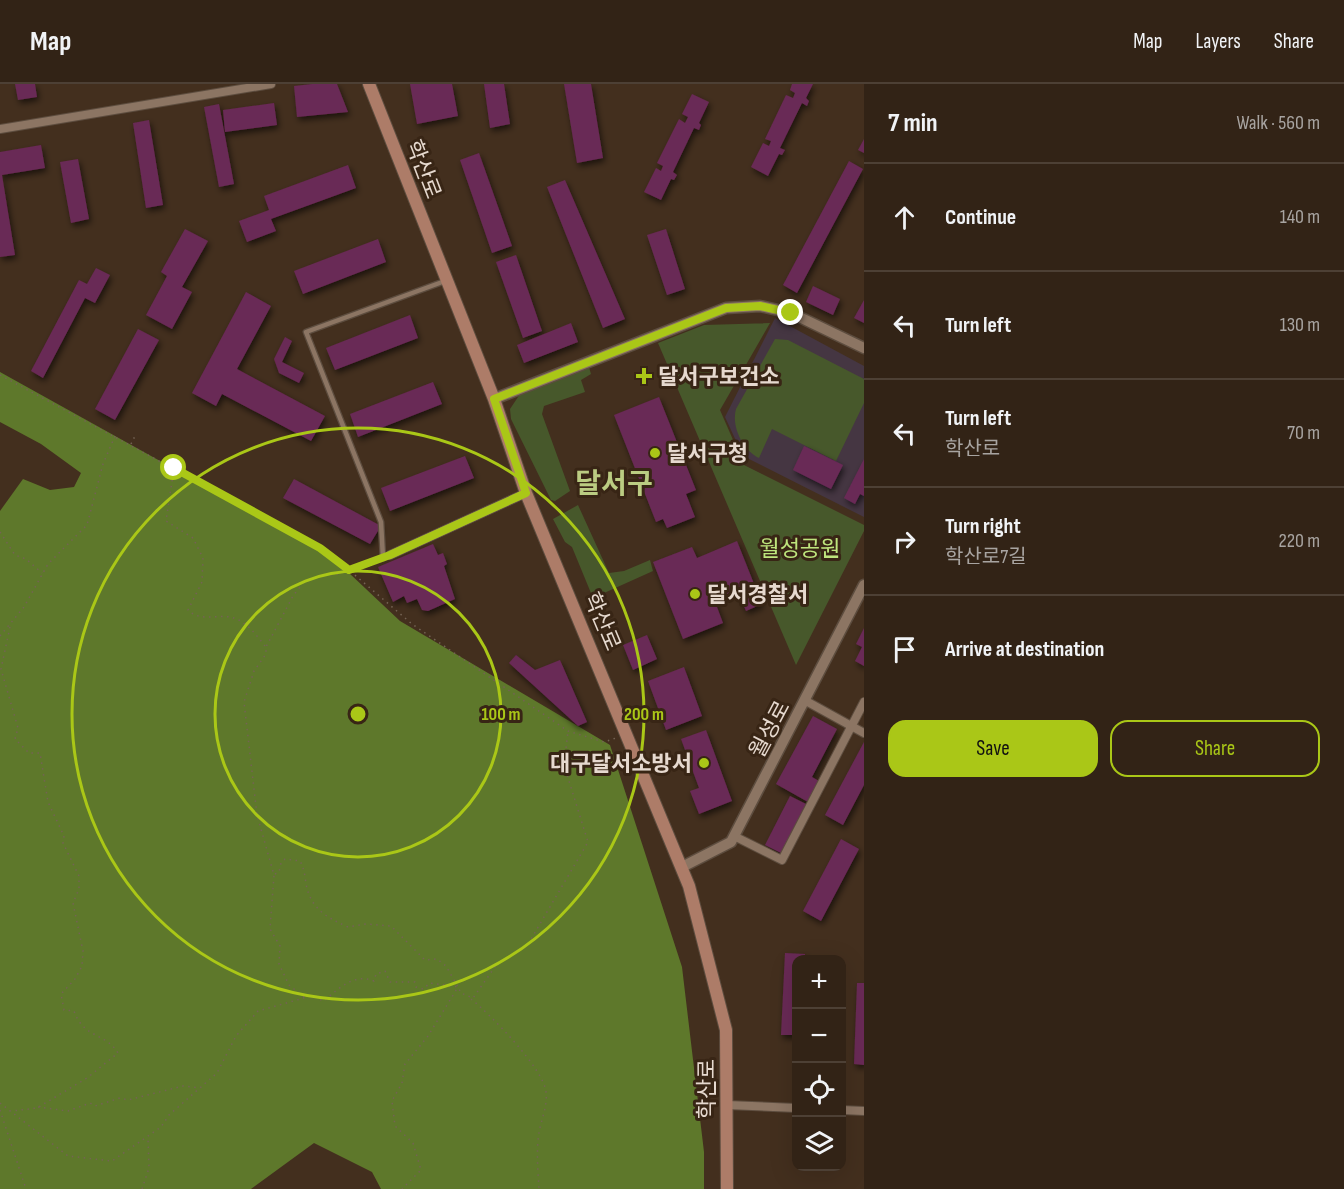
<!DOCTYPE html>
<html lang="en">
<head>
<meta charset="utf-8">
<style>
  body { margin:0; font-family:"Sofia Sans Condensed","Noto Sans KR",sans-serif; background:#3d2f23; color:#f1f3f6 }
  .controls { position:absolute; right:18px; bottom:18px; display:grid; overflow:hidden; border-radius:12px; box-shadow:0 6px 24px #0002 }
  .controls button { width:54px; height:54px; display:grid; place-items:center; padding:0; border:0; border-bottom:2px solid #4d4035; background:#322316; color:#f1f3f6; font:30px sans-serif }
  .stop { position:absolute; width:18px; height:18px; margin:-14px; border:4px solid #aac717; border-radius:50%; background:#fff }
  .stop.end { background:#aac717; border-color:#fff; box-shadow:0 2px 6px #0008 }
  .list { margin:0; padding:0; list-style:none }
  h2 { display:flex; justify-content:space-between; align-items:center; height:78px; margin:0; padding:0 24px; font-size:26px }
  h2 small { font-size:20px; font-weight:400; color:#a8a4a1 }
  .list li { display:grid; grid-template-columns:39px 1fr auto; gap:18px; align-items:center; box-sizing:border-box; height:108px; padding:0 24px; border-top:2px solid #4d4035 }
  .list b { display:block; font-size:22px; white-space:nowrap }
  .list p { margin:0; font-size:20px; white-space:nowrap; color:#a8a4a1 }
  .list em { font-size:20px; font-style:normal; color:#a8a4a1 }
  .actions { display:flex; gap:12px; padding:18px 24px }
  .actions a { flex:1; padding:14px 0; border:2px solid #aac717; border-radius:18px; text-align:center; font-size:21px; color:#aac717 }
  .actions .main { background:#aac717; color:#111 }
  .icon { flex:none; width:33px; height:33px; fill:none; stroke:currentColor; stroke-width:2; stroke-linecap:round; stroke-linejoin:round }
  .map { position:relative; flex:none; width:864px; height:1105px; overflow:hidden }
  header { display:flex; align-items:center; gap:36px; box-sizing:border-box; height:84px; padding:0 30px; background:#322316; border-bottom:2px solid #4d4035 }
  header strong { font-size:28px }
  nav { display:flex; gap:33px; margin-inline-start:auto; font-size:21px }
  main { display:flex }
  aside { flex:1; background:#322316 }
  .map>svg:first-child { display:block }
  .education { fill:#453642 }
  .green { fill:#47582b }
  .forest { fill:#5e782b }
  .building { fill:#692956; filter:url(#shadow) }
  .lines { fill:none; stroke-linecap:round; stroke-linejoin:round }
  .service-casing { stroke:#5d4d3f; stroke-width:7 }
  .minor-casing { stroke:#5d4d3f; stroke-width:10 }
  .tertiary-casing { stroke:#5d4d3f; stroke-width:13 }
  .secondary-casing { stroke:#5d4d3f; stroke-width:14 }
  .path { stroke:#746354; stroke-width:1.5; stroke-dasharray:1.5 4.5; stroke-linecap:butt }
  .service { stroke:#8c7563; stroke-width:4.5 }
  .minor { stroke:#8c7563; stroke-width:8 }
  .tertiary { stroke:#8c7563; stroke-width:10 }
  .secondary { stroke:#ad7c68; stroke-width:12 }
  .route { stroke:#aac717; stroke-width:8 }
  .ring { fill:none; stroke:#aac717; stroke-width:3 }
  .poi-dot { fill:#aac717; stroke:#382515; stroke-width:2 }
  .labels { text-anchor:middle; stroke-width:6; stroke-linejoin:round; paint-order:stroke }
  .street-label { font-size:22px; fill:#e6d9cf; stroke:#382515 }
  .poi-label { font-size:22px; font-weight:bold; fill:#e6d9cf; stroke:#382515; text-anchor:start }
  .park-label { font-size:22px; fill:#bee57d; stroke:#382515 }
  .district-label { font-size:28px; font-weight:bold; fill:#bbcc82; stroke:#382515 }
  .centre { fill:#aac717; stroke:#382515; stroke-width:3 }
  .ring-label { font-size:18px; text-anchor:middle; font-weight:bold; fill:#aac717; stroke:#382515; stroke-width:6; stroke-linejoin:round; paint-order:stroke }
</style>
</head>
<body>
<header>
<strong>Map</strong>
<nav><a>Map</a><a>Layers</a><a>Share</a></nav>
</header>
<main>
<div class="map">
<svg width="864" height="1105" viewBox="0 0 864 1105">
  <defs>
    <filter id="shadow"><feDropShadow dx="2" dy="3.5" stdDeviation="3" flood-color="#0009"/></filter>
  </defs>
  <rect width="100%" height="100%" fill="#432f1e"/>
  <path class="education" d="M 775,234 L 864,282 L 864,433 L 743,372 L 725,333 Z"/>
  <path class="green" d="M 770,239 L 720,326 L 744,381 L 864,441 L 864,447 L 796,581 L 658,259 L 704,241 Z
    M 775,255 L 788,256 L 864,295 L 864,319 L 836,377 L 772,345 L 759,374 C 743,366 731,343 736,325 Z
    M 588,280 L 591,290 L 581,296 L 585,308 L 544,322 L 542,330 L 570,407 L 555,417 L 551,416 L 511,335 L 510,325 L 520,310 Z
    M 578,421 L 609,489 L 624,487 L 650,476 L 653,487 L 593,514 L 572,463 L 565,458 L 553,435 Z"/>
  <path class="forest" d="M 0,288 L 331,472 L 400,537 L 610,661 L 682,883 L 704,1068 L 704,1105 L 381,1105 L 372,1088 L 314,1059 L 251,1105 L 0,1105 L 0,427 L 23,395 L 50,406 L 74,403 L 81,389 L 41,360 L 0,338 Z"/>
  <path class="building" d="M 15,0 L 35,0 L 37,13 L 18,16 Z
    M 312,0 L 337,0 L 348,28 L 297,33 L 294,2 Z
    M 410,0 L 452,0 L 458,32 L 417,40 Z
    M 484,0 L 504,0 L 510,40 L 490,44 Z
    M 564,0 L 591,0 L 603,74 L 577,79 Z
    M 792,0 L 813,0 L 806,14 L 809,17 L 807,22 L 802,19 L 780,64 L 785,66 L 782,71 L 779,70 L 768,92 L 751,83 L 763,59 L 769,62 L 771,57 L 765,55 L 786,11 L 793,14 L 795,9 L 790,6 Z
    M 692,10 L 709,18 L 699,39 L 701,41 L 699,46 L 694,44 L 673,88 L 677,91 L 674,96 L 671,95 L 661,116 L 644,108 L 656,84 L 661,87 L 663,82 L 657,79 L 679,35 L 685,39 L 688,33 L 682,30 Z
    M 274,19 L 277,41 L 225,48 L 223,26 Z
    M 219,20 L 234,100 L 219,103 L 204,23 Z
    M 149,36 L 163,121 L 146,124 L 133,39 Z
    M 864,55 L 864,69 L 858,66 Z
    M 41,61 L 45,84 L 2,91 L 15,171 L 0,173 L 0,68 Z
    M 479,69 L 512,162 L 492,169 L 460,76 Z
    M 78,75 L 89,135 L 71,139 L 60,78 Z
    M 849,77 L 863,85 L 797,209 L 783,201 Z
    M 348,81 L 356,104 L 271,135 L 276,147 L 247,158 L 239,137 L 269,126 L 264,112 Z
    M 565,96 L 625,235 L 603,244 L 547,103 Z
    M 185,145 L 208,157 L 182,203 L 192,208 L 172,245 L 146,231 L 167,192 L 161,188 Z
    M 666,145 L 685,205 L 667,211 L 647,151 Z
    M 378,155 L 386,178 L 303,210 L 294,187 Z
    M 516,171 L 542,247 L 523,254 L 496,178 Z
    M 96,184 L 110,191 L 95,219 L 85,214 L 43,294 L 31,287 L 79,196 L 87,200 Z
    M 813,202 L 840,215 L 833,231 L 806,218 Z
    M 246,208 L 271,222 L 237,285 L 325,332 L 311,357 L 222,310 L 216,322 L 192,309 Z
    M 864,216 L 864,239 L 854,234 Z
    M 410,231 L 418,254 L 335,286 L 326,264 Z
    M 571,239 L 578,258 L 524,279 L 517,261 Z
    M 138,245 L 159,256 L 115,336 L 95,325 Z
    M 285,253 L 292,257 L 282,278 L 304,289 L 299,299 L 279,289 L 274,275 Z
    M 433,298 L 442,320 L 358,353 L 350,330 Z
    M 659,313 L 696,406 L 686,410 L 695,433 L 667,444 L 663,435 L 656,438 L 614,331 Z
    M 804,362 L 843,381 L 831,405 L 793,386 Z
    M 465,372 L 474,394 L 390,427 L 381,404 Z
    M 864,375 L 864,412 L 860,410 L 855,420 L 844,414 Z
    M 294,395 L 381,442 L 370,460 L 283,414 Z
    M 737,457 L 762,520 L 746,527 L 737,506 L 714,515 L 723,539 L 683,555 L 653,478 L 692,463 L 697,474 Z
    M 433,460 L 438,471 L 443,469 L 447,480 L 444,482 L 455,515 L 428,527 L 422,526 L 417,515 L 407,519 L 404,512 L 393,518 L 378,483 Z
    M 864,544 L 864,582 L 855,577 L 862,563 L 856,560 Z
    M 647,551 L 657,575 L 633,586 L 623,561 Z
    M 516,571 L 535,586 L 560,576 L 587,638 L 578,642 L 509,579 Z
    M 684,583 L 702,632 L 666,646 L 648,597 Z
    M 813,632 L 837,645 L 812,693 L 819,697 L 808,718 L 776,700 Z
    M 706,646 L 732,717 L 699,730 L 690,707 L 699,704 L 681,655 Z
    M 864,658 L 864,701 L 843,741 L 825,731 Z
    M 790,712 L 806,720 L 781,769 L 765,761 Z
    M 841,755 L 859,765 L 821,837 L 803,827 Z
    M 785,869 L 805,870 L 805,876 L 796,876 L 796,951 L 781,951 Z
    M 857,899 L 864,899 L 864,981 L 854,980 Z"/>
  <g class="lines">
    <g class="service-casing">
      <path id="service" d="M 383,474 L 381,438 L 306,248 L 445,197"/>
    </g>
    <g class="minor-casing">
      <path id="minor" d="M 0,45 L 271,0
        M 390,471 L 526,409
        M 806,617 L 864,649
        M 734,752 L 782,776 L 864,618
        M 727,1021 L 796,1024
        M 842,1026 L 864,1027"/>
    </g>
    <g class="tertiary-casing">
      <path id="tertiary" d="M 494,315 L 726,224 L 760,222 L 791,229 L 864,264
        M 682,783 L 731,758 L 864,501"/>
    </g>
    <g class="secondary-casing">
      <path id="secondary" d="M 369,0 L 494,315 L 526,409 L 689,802 L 726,946 L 727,1105"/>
    </g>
    <path class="path" d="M 0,291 L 320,464 L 349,486 L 412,540 L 568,647 L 604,658 L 616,654
      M 131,360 L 135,352
      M 174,384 L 166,437 L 193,454 L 203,474 L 202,498 L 188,526 C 201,539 219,529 234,534 C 248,539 256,551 265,562
      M 0,448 L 15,471 L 26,475 L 42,489
      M 10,543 L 1,585 L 18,644 L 15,655 L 29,669 L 40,669 L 48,718 L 64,752 L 63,759 L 79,792 L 79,805 L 73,819 L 83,867 L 82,882 L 75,895 L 61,910 L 64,926 L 74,927 C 84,955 105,948 118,969 L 87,994 L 37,1024 L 12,1027
      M 0,552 L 24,523 L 48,480 L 87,441 L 103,380 L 115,352
      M 275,790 L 279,788 L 281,779 L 285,775 L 300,777 C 304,784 305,792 306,800 C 311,825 326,833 348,843 L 366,840 L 391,842 L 425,876 L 437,875 L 446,882 L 458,903 L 428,952 L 405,980 L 402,999 L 392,1017 L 395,1042 L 413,1059 L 421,1086 L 402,1105
      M 304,913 L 289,901 L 279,880 L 280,862 L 270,845 L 274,791 L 257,731 L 244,618 L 254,587 L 266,570 L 266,563 L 293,512 L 303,499 L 318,492 L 339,490 L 376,477
      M 471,915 C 490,930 544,985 546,1008 C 548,1021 541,1036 539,1049 C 536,1067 538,1087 539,1105
      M 0,1019 L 68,1072 L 112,1077 L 161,1043 L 169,1031 L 217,989 L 236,952 L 258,927 L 311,912 L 324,917 C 339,904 354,889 374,897 L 376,890 L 385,887 L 390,898 L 415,898 L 416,903 L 423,905 L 430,899 L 458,903 L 461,909 L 473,914 L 497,880 L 527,862 L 588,758 L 564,681 L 568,647
      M 38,1023 L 68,1027 L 90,1019 L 95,1022 L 120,1014 L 128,1016 L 183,1002 L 200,1004
      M 0,1026 L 26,1105
      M 142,1105 L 149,1084 L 148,1054"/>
    <use href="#service" class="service"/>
    <use href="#minor" class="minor"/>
    <use href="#tertiary" class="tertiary"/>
    <use href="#secondary" class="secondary"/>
  </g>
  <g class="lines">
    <path class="route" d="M 174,384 L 320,464 L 349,486 L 390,471 L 526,409 L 494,315 L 726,224 L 760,222 L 791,229"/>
  </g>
  <g class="ring">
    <circle cx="358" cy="630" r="143"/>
    <circle cx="358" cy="630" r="286"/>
  </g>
  <g class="poi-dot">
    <path d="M641 283h6v6h6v6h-6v6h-6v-6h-6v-6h6z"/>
    <circle cx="655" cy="369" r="6"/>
    <circle cx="695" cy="510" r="6"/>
    <circle cx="704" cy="679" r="6"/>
  </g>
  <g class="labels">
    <g class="street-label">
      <text transform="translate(424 85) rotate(69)" y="8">학산로</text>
      <text transform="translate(603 537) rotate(67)" y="8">학산로</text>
      <text transform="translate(769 645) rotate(-62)" y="8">월성로</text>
      <text transform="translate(706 1005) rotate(-90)" y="8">학산로</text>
    </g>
    <g class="poi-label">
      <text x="658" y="300">달서구보건소</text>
      <text x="667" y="377">달서구청</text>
      <text x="707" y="518">달서경찰서</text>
      <text x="692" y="687" text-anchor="end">대구달서소방서</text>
    </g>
    <g class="park-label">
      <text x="800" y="472">월성공원</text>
    </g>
    <g class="district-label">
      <text x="614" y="409">달서구</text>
    </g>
  </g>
  <circle cx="358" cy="630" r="9" class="centre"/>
  <g class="ring-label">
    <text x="501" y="636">100 m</text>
    <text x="644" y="636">200 m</text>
  </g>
</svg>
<div class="controls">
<button>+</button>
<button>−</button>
<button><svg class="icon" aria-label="locate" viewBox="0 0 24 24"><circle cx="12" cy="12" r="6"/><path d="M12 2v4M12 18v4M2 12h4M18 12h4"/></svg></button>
<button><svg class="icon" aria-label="layers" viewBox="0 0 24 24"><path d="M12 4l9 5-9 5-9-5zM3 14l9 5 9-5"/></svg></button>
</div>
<div class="stop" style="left:174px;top:384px"></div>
<div class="stop end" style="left:791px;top:229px"></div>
</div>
<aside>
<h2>7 min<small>Walk · 560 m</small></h2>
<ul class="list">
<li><svg class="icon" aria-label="ahead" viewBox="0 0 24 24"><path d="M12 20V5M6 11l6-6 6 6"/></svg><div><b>Continue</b></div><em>140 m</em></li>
<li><svg class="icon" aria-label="left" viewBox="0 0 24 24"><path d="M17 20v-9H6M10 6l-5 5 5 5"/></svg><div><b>Turn left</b></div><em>130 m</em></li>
<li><svg class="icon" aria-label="left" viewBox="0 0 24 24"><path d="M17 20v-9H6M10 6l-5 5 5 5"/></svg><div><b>Turn left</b><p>학산로</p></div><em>70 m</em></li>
<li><svg class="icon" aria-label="right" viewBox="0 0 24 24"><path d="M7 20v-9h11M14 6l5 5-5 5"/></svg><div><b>Turn right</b><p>학산로7길</p></div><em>220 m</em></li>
<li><svg class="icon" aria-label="arrive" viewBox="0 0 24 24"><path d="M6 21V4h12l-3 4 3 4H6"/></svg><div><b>Arrive at destination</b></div></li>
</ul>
<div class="actions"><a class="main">Save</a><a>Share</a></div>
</aside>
</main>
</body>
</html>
